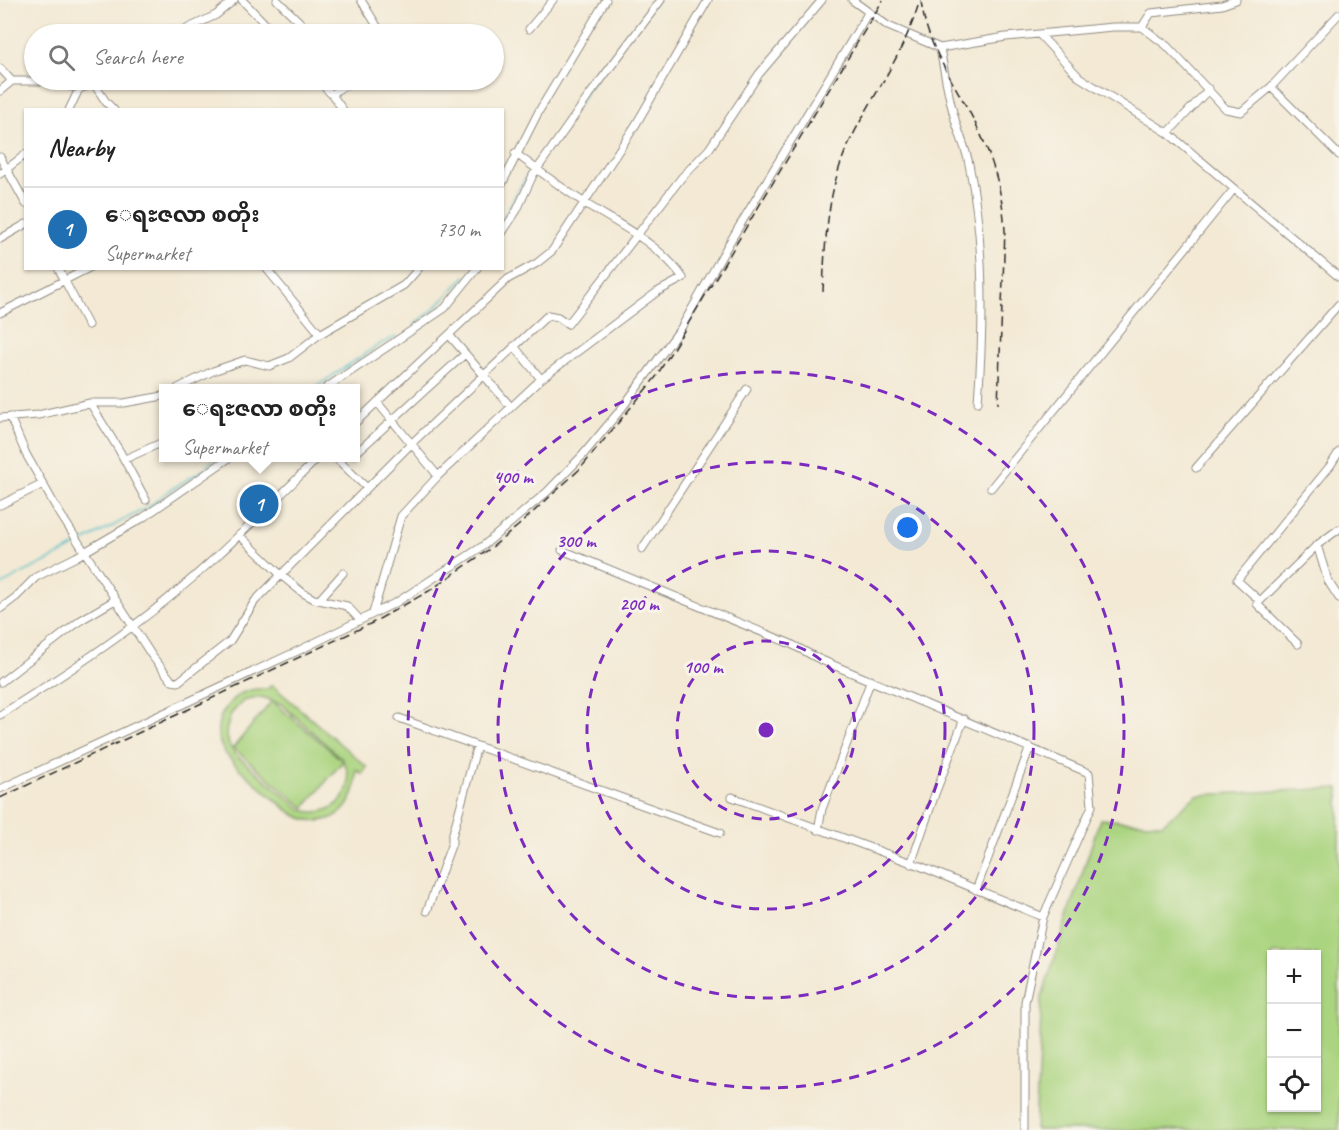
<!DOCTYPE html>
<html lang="en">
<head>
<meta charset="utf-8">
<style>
  body { margin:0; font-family:Caveat,"Noto Sans Myanmar",sans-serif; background:#f6f6f6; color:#222 }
  .controls { position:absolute; right:18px; bottom:18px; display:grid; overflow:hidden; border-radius:0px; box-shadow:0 2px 4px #0004 }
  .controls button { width:54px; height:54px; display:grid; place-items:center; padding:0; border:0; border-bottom:2px solid #e0e0e0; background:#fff; color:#222; font:30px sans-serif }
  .you { position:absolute; left:908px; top:528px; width:21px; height:21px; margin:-15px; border:4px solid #fff; border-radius:50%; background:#1a73e8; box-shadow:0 0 0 9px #1a73e833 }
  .badge { display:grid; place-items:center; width:39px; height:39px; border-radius:50%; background:#1f6fb2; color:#fff; font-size:20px; font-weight:700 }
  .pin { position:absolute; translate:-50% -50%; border:3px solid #fff; box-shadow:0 2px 6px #0006 }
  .popup { position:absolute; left:159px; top:384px; width:201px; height:78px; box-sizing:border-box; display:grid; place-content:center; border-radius:0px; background:#fff; filter:drop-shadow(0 2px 4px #0005); font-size:20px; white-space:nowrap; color:#767676 }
  .popup b { font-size:22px; color:#222 }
  .popup::after { content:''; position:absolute; left:50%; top:100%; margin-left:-12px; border:12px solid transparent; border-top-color:#fff }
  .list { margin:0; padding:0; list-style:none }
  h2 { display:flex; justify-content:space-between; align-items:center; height:78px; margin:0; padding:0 24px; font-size:26px }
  h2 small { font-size:20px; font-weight:400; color:#767676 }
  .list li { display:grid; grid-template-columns:39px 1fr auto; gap:18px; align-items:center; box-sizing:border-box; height:84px; padding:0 24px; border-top:2px solid #e0e0e0 }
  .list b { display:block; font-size:22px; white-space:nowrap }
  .list p { margin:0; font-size:20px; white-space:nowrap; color:#767676 }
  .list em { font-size:20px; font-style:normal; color:#767676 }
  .icon { flex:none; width:33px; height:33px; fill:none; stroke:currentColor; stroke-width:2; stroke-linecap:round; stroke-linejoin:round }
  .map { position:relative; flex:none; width:1339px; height:1130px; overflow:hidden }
  .search { position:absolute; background:#fff; box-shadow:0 2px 4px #0004; left:24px; top:24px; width:480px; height:66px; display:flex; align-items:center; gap:15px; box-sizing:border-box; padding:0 21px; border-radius:33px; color:#767676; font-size:22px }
  .panel { position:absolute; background:#fff; box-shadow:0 2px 4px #0004; left:24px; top:108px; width:480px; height:162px; border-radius:0px }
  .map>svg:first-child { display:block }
  .green { fill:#aad47f; stroke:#6a8055; stroke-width:1.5; fill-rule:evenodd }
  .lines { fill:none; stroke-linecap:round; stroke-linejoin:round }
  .stream { stroke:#50bdc9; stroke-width:1.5 }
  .minor-casing { stroke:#8f8a80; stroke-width:9 }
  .minor { stroke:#fff; stroke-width:7 }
  .rail { stroke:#2b2b2b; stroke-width:1.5; stroke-dasharray:9 4.5; stroke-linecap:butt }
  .ring { fill:none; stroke:#7b2cbf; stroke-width:3; stroke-dasharray:10 8 }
  .centre { fill:#7b2cbf; stroke:#f7f3e8; stroke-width:3 }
  .ring-label { font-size:18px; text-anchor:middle; font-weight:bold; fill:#7b2cbf; stroke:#f7f3e8; stroke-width:6; stroke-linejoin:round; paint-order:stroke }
</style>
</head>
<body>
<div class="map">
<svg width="1339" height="1130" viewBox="0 0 1339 1130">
  <rect width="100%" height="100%" fill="#f7f3e8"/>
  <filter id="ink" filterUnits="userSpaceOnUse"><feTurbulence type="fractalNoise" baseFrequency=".0167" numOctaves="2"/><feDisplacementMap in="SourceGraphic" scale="12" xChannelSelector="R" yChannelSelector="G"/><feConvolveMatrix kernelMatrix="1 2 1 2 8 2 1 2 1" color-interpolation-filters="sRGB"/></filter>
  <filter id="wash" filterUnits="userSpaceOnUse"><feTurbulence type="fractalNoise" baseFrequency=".008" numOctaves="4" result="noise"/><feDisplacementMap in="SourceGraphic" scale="24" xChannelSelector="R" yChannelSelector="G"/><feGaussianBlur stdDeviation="1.35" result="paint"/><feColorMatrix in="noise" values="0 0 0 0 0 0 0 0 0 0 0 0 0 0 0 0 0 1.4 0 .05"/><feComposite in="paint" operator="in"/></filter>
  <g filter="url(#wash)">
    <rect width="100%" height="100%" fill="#f3e9d4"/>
    <path class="green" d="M 272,685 L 367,767 L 362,774 L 356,770 C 359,807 330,833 295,815 C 282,807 271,796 259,786 C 235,765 201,741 227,706 C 237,692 251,688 267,689 ZM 262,697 L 281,704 L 342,759 C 361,789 335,820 302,810 L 236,755 L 229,745 L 226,731 L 231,714 L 243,701 Z
      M 272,701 L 343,761 L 304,808 L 233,748 Z
      M 1339,788 L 1339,1130 L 1035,1130 L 1042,997 L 1100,819 L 1162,824 L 1197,795 ZM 1272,954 L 1316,954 L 1316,1108 L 1272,1108 Z"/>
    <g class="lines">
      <path class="stream" d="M 644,17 L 655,0
        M 576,108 L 603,67 L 620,49
        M 554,140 L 568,119
        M 502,220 L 520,187 L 530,173
        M 415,324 L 434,309 L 466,276
        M 314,388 L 382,343 L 396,337
        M 83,542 L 148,507 L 169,491 L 203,470 L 215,458
        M 0,586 C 24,571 51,560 76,546"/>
    </g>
  </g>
  <g filter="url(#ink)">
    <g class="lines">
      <g class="minor-casing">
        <path id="minor" d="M 242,0 L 275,34
          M 277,0 L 312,34
          M 361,0 L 382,34
          M 852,0 L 888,26 L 940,48 L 1006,37 L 1113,27 L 1142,27 L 1167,46 L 1226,109 L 1241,112 L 1271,87 L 1339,14
          M 1142,27 L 1151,13 L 1222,5 L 1236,0
          M 529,29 L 553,0
          M 176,34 L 216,15 L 234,0
          M 1040,35 L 1079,77 L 1168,133 L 1339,277
          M 940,48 C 944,71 948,94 954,116 C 958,132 966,148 969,164 C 985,242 984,323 978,402
          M 0,68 L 12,81
          M 318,80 L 333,96
          M 94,84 L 106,102 L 114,110
          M 1271,87 L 1339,155
          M 0,91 L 12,81 L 52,81 L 79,89 L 104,80
          M 69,110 L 79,89
          M 343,110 L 333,96 L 336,91 L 354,80
          M 1168,133 L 1209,89
          M 0,157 L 26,204
          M 0,174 L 26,154
          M 502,184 L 539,111 L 606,0
          M 502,233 L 517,210 L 533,175 L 588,97 L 661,0
          M 0,239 L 26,224
          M 58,268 L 88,325
          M 266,268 L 320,334
          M 0,313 L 89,268
          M 450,336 L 511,407
          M 514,346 L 541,379
          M 178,388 L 213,371 L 245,360 L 269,366 L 289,358 L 320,334 L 404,285 L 419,268
          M 326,388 L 445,308 L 477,268
          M 377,402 L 438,476
          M 90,403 L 119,450 L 146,500
          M 10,417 L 26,454 L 57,509 L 152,656 L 172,681 L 178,682 L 230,641 L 255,601 L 411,444 L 548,315 L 558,317 L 568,324 L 682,177 L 709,149 L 759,74 L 822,0
          M 0,418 L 38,415 L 90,403 L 124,403 L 163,396
          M 355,423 L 508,279 L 537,263 L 552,251 L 635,126 L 708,0
          M 355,454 L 465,354
          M 336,458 L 367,488
          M 125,459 L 163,442
          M 1196,468 L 1339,304
          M 991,488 L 1234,189
          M 0,505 L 43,484
          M 239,535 L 282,576 L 303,593 L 314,599 L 347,606 L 360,620
          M 1317,545 L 1328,581 L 1339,598
          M 642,549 L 747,389
          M 562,550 L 791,644 L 819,659 L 1089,773 L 1092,806 L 1043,917 L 1025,1002 L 1025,1130
          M 319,600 L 343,573
          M 1260,601 L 1237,580 L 1330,466 L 1339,452
          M 0,609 L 16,597 L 36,577 L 76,557 L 141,519 L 229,458
          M 373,613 L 401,516 L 438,476 L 541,379 L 657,292 L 683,278 C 661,245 621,226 588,205 C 563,189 539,171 515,153
          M 1298,644 L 1257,604 L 1317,545 L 1339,529
          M 1,682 L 81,620 L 115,600
          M 0,715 C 45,687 90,658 133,626 C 200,577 259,516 318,458
          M 399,718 L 720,833
          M 0,789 L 304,648 L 397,602 L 483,546 L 547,492 L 582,456 L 622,408 L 681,328 L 728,245 L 868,13
          M 732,797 L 920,866 L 1043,917
          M 818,830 L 822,809 L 871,680
          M 911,864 L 935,794 L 964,719
          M 976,890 L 1030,747
          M 427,911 L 452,843 L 452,837 L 477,746"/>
      </g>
      <use href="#minor" class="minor"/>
      <path class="rail" d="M 921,0 C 926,49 958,86 978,129 C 994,161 1003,196 1005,231 L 998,404
        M 823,292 C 825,241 827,190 849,143 C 873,94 903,56 919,3
        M 0,798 L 372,623 L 429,591 L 491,548 L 518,526 L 580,469 L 656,377 L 883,0"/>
    </g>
  </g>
  <g class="ring">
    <circle cx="766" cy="730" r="89"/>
    <circle cx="766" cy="730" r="179"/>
    <circle cx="766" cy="730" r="268"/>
    <circle cx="766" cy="730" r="358"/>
  </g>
  <circle cx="766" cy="730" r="9" class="centre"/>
  <g class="ring-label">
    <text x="513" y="483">400 m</text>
    <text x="576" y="547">300 m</text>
    <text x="639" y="610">200 m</text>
    <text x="703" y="673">100 m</text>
  </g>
</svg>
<div class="controls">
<button>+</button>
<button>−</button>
<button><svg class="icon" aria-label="locate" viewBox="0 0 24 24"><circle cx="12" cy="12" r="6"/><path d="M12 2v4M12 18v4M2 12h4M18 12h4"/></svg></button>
</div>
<div class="you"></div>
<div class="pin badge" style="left:259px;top:504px">1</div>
<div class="popup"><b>ေရႊဇလာ စတိုး</b>Supermarket</div>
<div class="search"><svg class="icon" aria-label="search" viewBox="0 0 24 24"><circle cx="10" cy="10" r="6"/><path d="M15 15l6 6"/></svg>Search here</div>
<section class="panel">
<h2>Nearby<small></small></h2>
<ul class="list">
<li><span class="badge">1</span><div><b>ေရႊဇလာ စတိုး</b><p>Supermarket</p></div><em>730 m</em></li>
</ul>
</section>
</div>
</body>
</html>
